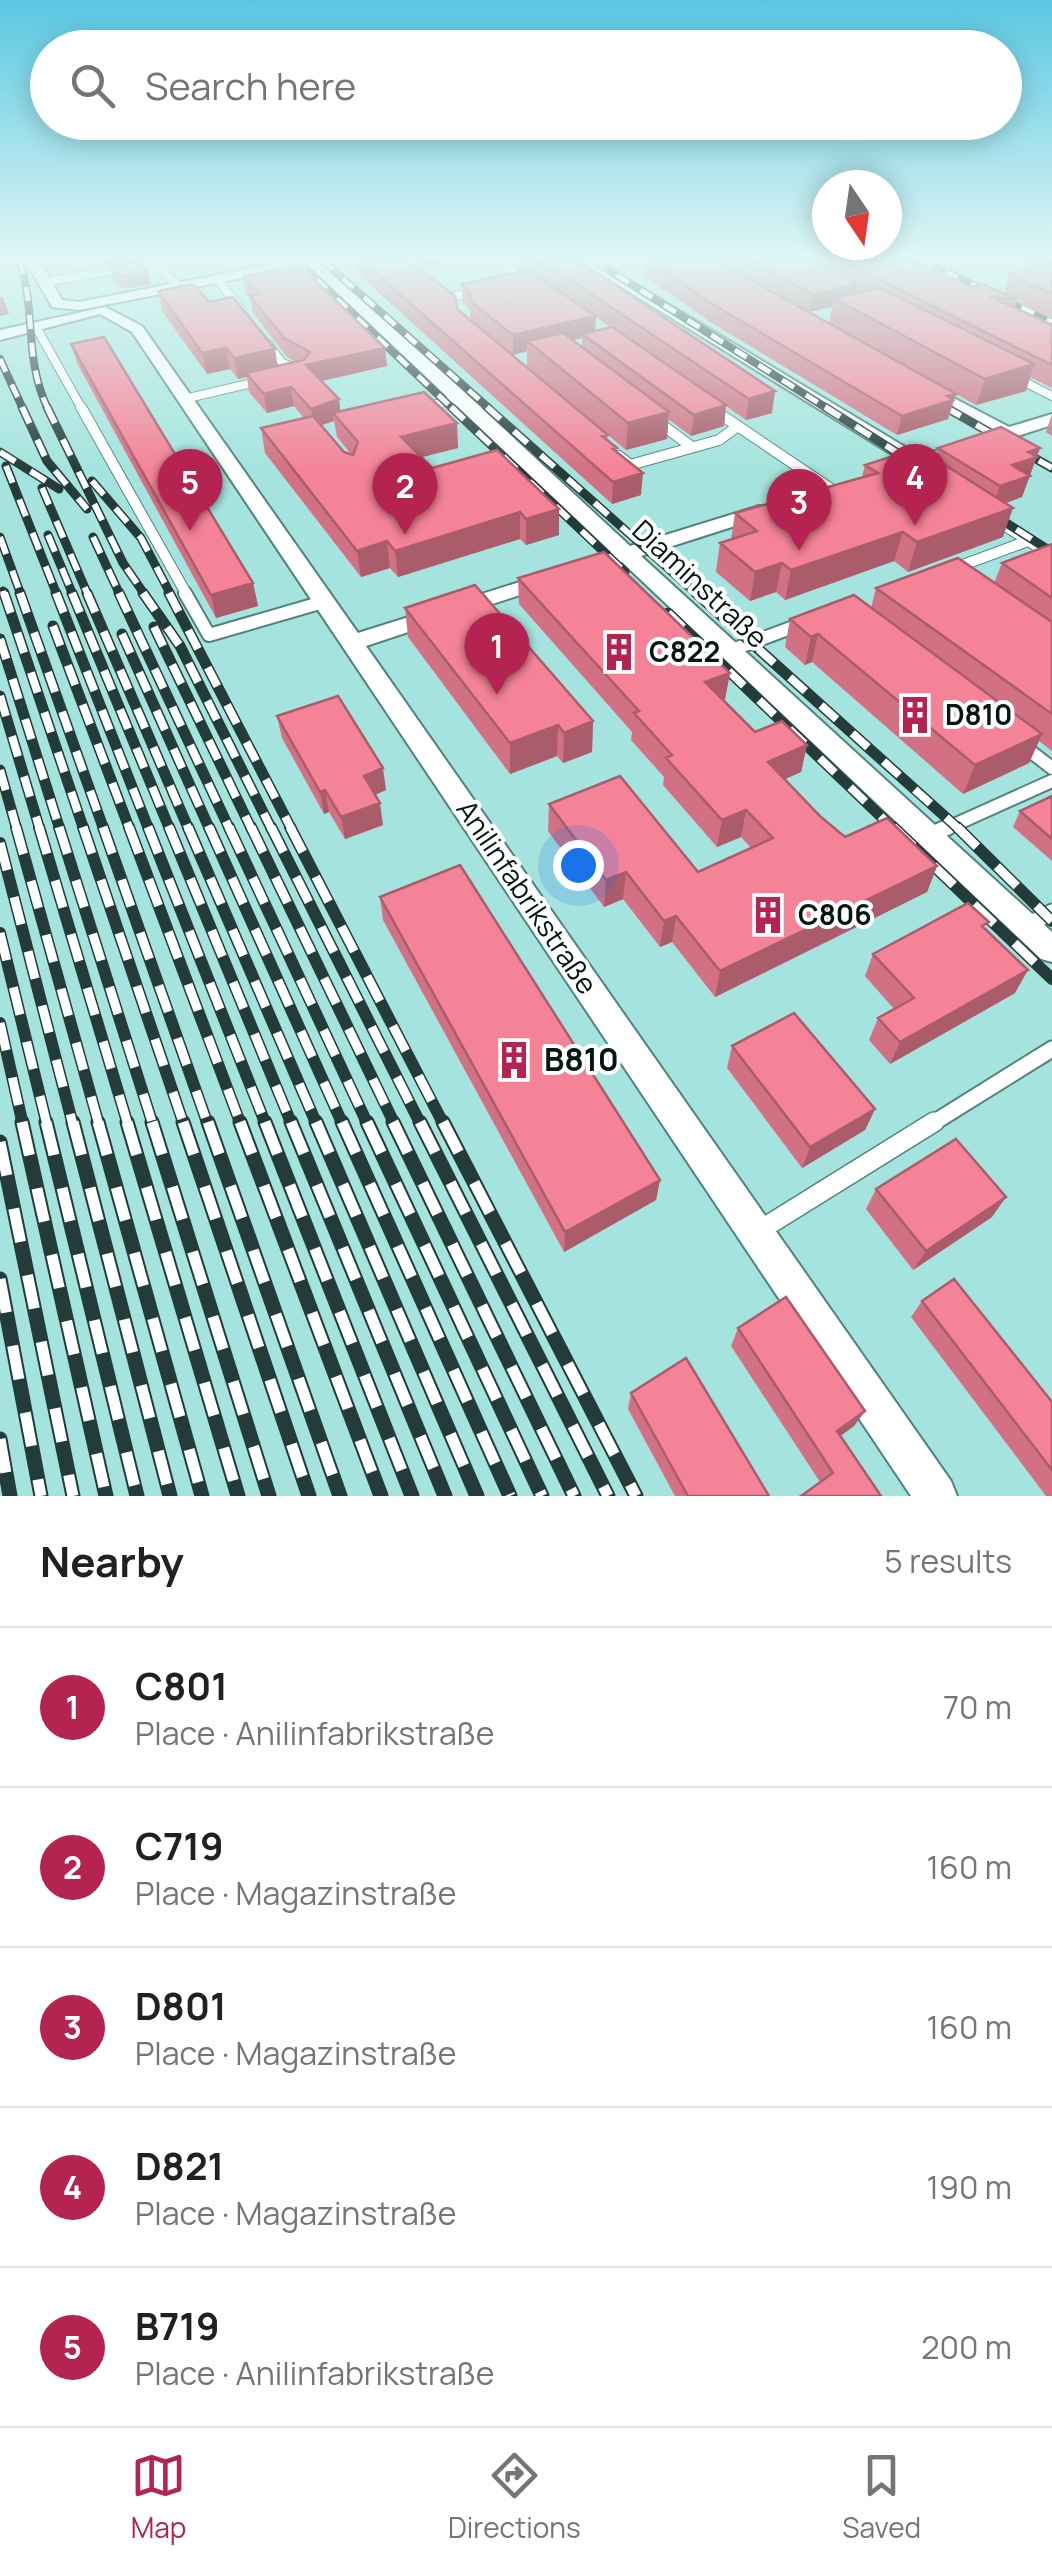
<!DOCTYPE html>
<html lang="en">
<head>
<meta charset="utf-8">
<style>
  body { margin:0; font-family:Manrope,sans-serif; background:#f6f6f6; color:#202124 }
  .compass { position:absolute; left:812px; top:170px; width:90px; height:90px; border-radius:50%; background:#fff; box-shadow:0 5px 25px #0003; rotate:167deg }
  .you { position:absolute; left:578px; top:865px; width:35px; height:35px; margin:-25px; border:8px solid #fff; border-radius:50%; background:#1a73e8; box-shadow:0 0 0 15px #1a73e833 }
  .badge { display:grid; place-items:center; width:65px; height:65px; border-radius:50%; background:#b52450; color:#fff; font-size:32px; font-weight:700 }
  .pin { position:absolute; translate:-50% -82px; filter:drop-shadow(0 2px 5px #0008) }
  .pin::after { content:''; position:absolute; top:52px; width:35px; height:30px; background:inherit; clip-path:polygon(0 0,100% 0,50% 100%) }
  .list { margin:0; padding:0; list-style:none }
  h2 { display:flex; justify-content:space-between; align-items:center; height:130px; margin:0; padding:0 40px; font-size:42px }
  h2 small { font-size:32px; font-weight:400; color:#757577 }
  .list li { display:grid; grid-template-columns:65px 1fr auto; gap:30px; align-items:center; box-sizing:border-box; height:160px; padding:0 40px; border-top:2px solid #e0e0e0 }
  .list b { display:block; font-size:38px; white-space:nowrap }
  .list p { margin:0; font-size:32px; white-space:nowrap; color:#757577 }
  .list em { font-size:32px; font-style:normal; color:#757577 }
  .icon { flex:none; width:55px; height:55px; fill:none; stroke:currentColor; stroke-width:2; stroke-linecap:round; stroke-linejoin:round }
  .map { position:relative; flex:none; width:1052px; height:1496px; overflow:hidden }
  .search { position:absolute; background:#fff; box-shadow:0 5px 25px #0003; left:30px; right:30px; top:30px; height:110px; display:flex; align-items:center; gap:25px; box-sizing:border-box; padding:0 35px; border-radius:55px; color:#757577; font-size:38px }
  .sheet { height:930px; background:#fff }
  nav { display:flex; justify-content:space-around; align-items:center; box-sizing:border-box; height:140px; border-top:2px solid #e0e0e0; background:#fff; font-size:28px; color:#757577 }
  nav a { display:grid; justify-items:center; gap:5px }
  nav .on { color:#b52450 }
  .map>svg:first-child { display:block }
  .built { fill:#a5e4de }
  .lines { fill:none; stroke-linecap:round; stroke-linejoin:round }
  .service-far4-casing { stroke:#51837e; stroke-width:10 }
  .service-far3-casing { stroke:#51837e; stroke-width:12 }
  .service-far2-casing { stroke:#51837e; stroke-width:16 }
  .service-far1-casing { stroke:#51837e; stroke-width:19 }
  .service-casing { stroke:#51837e; stroke-width:22 }
  .minor-casing { stroke:#51837e; stroke-width:4 }
  .service-far4 { stroke:#fff; stroke-width:8 }
  .service-far3 { stroke:#fff; stroke-width:10 }
  .service-far2 { stroke:#fff; stroke-width:12 }
  .service-far1 { stroke:#fff; stroke-width:15 }
  .service { stroke:#fff; stroke-width:19 }
  .minor { fill:#fff; fill-rule:evenodd }
  .rail-far4-casing { stroke:#233c39; stroke-width:8 }
  .rail-far3-casing { stroke:#233c39; stroke-width:9 }
  .rail-far2-casing { stroke:#233c39; stroke-width:11 }
  .rail-far1-casing { stroke:#233c39; stroke-width:12 }
  .rail-casing { stroke:#233c39; stroke-width:15 }
  .rail-far4 { stroke:#fff; stroke-width:5; stroke-dasharray:14; stroke-linecap:butt }
  .rail-far3 { stroke:#fff; stroke-width:6; stroke-dasharray:18; stroke-linecap:butt }
  .rail-far2 { stroke:#fff; stroke-width:8; stroke-dasharray:21; stroke-linecap:butt }
  .rail-far1 { stroke:#fff; stroke-width:9; stroke-dasharray:28; stroke-linecap:butt }
  .rail { stroke:#fff; stroke-width:11; stroke-dasharray:34; stroke-linecap:butt }
  .wall { fill:#d27183; fill-rule:evenodd }
  .shaded-wall { fill:#ab5c6a }
  .building { fill:#f48398; stroke:#ab5c6a; stroke-width:2.5 }
  .labels { text-anchor:middle; stroke-width:8; stroke-linejoin:round; paint-order:stroke }
  .street-label { font-size:28px; fill:#031614; stroke:#fff }
  .poi-label { font-size:28px; font-weight:bold; fill:#031614; stroke:#fff; text-anchor:start }
  .near-poi-label { font-size:32px; font-weight:bold; fill:#031614; stroke:#fff; text-anchor:start }
</style>
</head>
<body>
<div class="map">
<svg width="1052" height="1496" viewBox="0 0 1052 1496">
  <rect width="100%" height="100%" fill="#b9ede8"/>
  <path class="built" d="M 0,260 L 1052,260 L 1052,1496 L 0,1496 Z"/>
  <g class="lines">
    <g class="service-far4-casing">
      <path id="service-far4" d="M 499,260 L 529,282
        M 217,279 L 240,308
        M 44,282 L 142,266 L 161,270 L 178,286
        M 446,298 L 487,290
        M 36,327 L 82,409
        M 268,344 L 282,363 L 302,370
        M 1015,377 L 1052,396
        M 184,399 L 265,380
        M 423,407 L 458,399"/>
    </g>
    <g class="service-far3-casing">
      <path id="service-far3" d="M 81,407 L 187,595
        M 714,410 L 831,489
        M 654,419 L 692,447
        M 619,456 L 630,465 L 719,440 L 738,426
        M 996,520 L 1052,556
        M 952,569 L 1028,541"/>
    </g>
    <g class="service-far2-casing">
      <path id="service-far2" d="M 185,593 L 209,635 L 323,602
        M 729,651 L 804,623
        M 1021,744 L 1052,768
        M 943,830 L 1052,781"/>
    </g>
    <g class="service-far1-casing">
      <path id="service-far1" d="M 928,836 L 948,827
        M 1026,926 L 1052,912
        M 930,1125 L 1052,1049"/>
    </g>
    <g class="service-casing">
      <path id="service" d="M 757,1232 L 934,1122"/>
    </g>
    <g class="minor-casing">
      <path id="minor" d="M 25,260 L 39,260 L 62,300 L 79,302 L 293,260 L 322,260 L 630,546 L 759,506 L 773,506 L 773,514 L 641,556 L 1052,932 L 1052,962 L 1041,959 L 622,562 L 606,562 L 603,558 L 611,552 L 308,265 L 79,310 L 52,307 Z
        M 578,260 L 595,260 L 920,456 L 992,433 L 917,390 L 917,384 L 923,382 L 1009,427 L 1052,414 L 1052,425 L 906,472 L 894,472 L 894,464 L 903,461 Z
        M 105,307 L 142,326 L 358,633 L 545,574 L 559,574 L 559,582 L 366,646 L 951,1481 L 957,1496 L 911,1496 L 132,332 L 100,314 L 0,340 L 0,330 Z"/>
    </g>
    <use href="#service-far4" class="service-far4"/>
    <use href="#service-far3" class="service-far3"/>
    <use href="#service-far2" class="service-far2"/>
    <use href="#service-far1" class="service-far1"/>
    <use href="#service" class="service"/>
    <use href="#minor" class="minor"/>
    <g class="rail-far4-casing">
      <path id="rail-far4" d="M 19,260 C 37,311 23,357 48,409
        M 296,260 L 453,409
        M 322,260 L 490,409
        M 593,260 L 828,409
        M 920,260 L 1052,322
        M 0,359 L 23,409
        M 926,396 L 949,409"/>
    </g>
    <g class="rail-far3-casing">
      <path id="rail-far3" d="M 22,407 L 47,461 L 87,509
        M 47,407 L 123,563 L 145,595
        M 451,407 L 625,572
        M 487,407 L 698,595
        M 825,407 L 923,469
        M 945,407 L 1052,468
        M 0,452 L 59,489
        M 6,466 L 57,595
        M 92,481 L 141,538 L 171,595
        M 42,488 L 88,595
        M 986,510 L 1052,552
        M 48,535 L 73,595
        M 0,537 L 21,595
        M 93,537 L 120,595
        M 3,591 L 4,595"/>
    </g>
    <g class="rail-far2-casing">
      <path id="rail-far2" d="M 4,593 L 84,830
        M 20,593 L 104,830
        M 56,593 L 149,830
        M 72,593 L 170,830
        M 87,593 L 189,830
        M 119,593 L 230,830
        M 143,593 L 180,646 L 272,830
        M 169,593 L 292,830
        M 696,593 L 960,830
        M 668,613 L 895,830
        M 53,626 L 130,830
        M 154,627 L 252,830
        M 122,634 L 210,830
        M 0,639 L 60,830
        M 0,696 L 40,830
        M 0,770 L 17,830"/>
    </g>
    <g class="rail-far1-casing">
      <path id="rail-far1" d="M 16,827 L 99,1125
        M 39,827 L 128,1125
        M 59,827 L 153,1125
        M 83,827 L 184,1125
        M 103,827 L 208,1125
        M 129,827 L 241,1125
        M 148,827 L 266,1125
        M 169,827 L 292,1125
        M 188,827 L 317,1125
        M 209,827 L 343,1125
        M 229,827 L 368,1125
        M 251,827 L 395,1125
        M 271,827 L 421,1125
        M 290,827 L 444,1125
        M 893,827 L 1052,979
        M 957,827 L 1052,921
        M 0,843 L 73,1125
        M 0,933 L 47,1125
        M 0,1023 L 23,1125"/>
    </g>
    <g class="rail-casing">
      <path id="rail" d="M 22,1122 L 106,1496
        M 46,1122 L 137,1496
        M 73,1122 L 170,1496
        M 98,1122 L 202,1496
        M 127,1122 L 238,1496
        M 152,1122 L 269,1496
        M 183,1122 L 309,1496
        M 208,1122 L 340,1496
        M 240,1122 L 381,1496
        M 265,1122 L 412,1496
        M 291,1122 L 445,1496
        M 316,1122 L 477,1496
        M 342,1122 L 510,1496
        M 367,1122 L 542,1496
        M 393,1122 L 574,1496
        M 420,1122 L 608,1496
        M 443,1122 L 636,1496
        M 0,1142 L 73,1496
        M 0,1279 L 41,1496
        M 0,1439 L 10,1496"/>
    </g>
    <use href="#rail-far4" class="rail-far4"/>
    <use href="#rail-far3" class="rail-far3"/>
    <use href="#rail-far2" class="rail-far2"/>
    <use href="#rail-far1" class="rail-far1"/>
    <use href="#rail" class="rail"/>
  </g>
  <path class="wall" d="M 354,260 L 408,260 L 457,309 L 527,367 L 527,351 L 513,355 L 470,319 L 470,310 L 463,302 L 462,284 L 527,270 L 513,260 L 577,260 L 772,413 L 746,420 L 726,406 L 724,426 L 691,436 L 668,419 L 667,439 L 626,450 L 608,435 L 607,440 L 616,452 L 641,495 L 612,504 L 356,272 ZM 596,317 L 611,328 L 595,331 ZM 582,338 L 582,347 L 573,340 Z
    M 646,260 L 715,260 L 829,323 L 832,307 L 809,312 L 716,260 L 910,260 L 971,287 L 1004,294 L 1009,274 L 1033,268 L 1015,260 L 1052,260 L 1052,319 L 1016,302 L 1015,308 L 1052,325 L 1052,388 L 1030,377 L 1026,391 L 976,405 L 956,394 L 948,419 L 897,435 L 712,323 L 644,276 Z
    M 109,266 L 151,284 L 130,288 L 118,287 L 112,278 Z
    M 243,276 L 385,348 L 387,366 L 321,381 L 339,399 L 340,411 L 458,448 L 421,457 L 432,468 L 497,450 L 559,535 L 526,545 L 520,539 L 398,577 L 390,568 L 361,577 L 265,453 L 261,428 L 304,418 L 294,406 L 267,413 L 249,392 L 247,377 L 238,379 L 230,369 L 207,374 L 162,311 L 158,291 L 209,302 L 278,366 L 296,362 L 287,357 L 253,313 L 250,298 L 246,294 ZM 334,421 L 337,437 L 351,454 L 344,452 L 321,425 Z
    M 71,344 L 253,583 L 258,606 L 216,618 L 77,363 Z
    M 1052,414 L 1052,436 L 1046,432 Z
    M 938,448 L 1040,448 L 1022,497 L 1005,503 L 1003,537 L 908,572 L 894,561 L 785,600 L 776,592 L 750,601 L 716,572 L 720,543 L 731,540 L 735,513 L 862,477 L 865,465 L 934,459 Z
    M 1052,544 L 1052,751 L 1039,741 L 1029,763 L 963,794 L 812,662 L 805,665 L 785,647 L 790,619 L 871,608 L 876,588 L 994,583 L 1002,563 Z
    M 518,578 L 730,673 L 725,699 L 724,700 L 755,732 L 807,745 L 801,772 L 785,779 L 821,817 L 845,837 L 937,866 L 927,892 L 715,997 L 672,942 L 660,947 L 623,899 L 604,907 L 548,831 L 549,804 L 698,872 L 751,848 L 741,837 L 717,847 L 663,785 L 664,777 L 631,740 L 632,732 L 519,604 Z
    M 405,608 L 593,721 L 592,752 L 563,763 L 557,756 L 510,774 L 408,637 Z
    M 277,716 L 386,790 L 375,795 L 383,825 L 345,839 L 329,812 L 324,814 L 282,738 Z
    M 1052,796 L 1052,861 L 1013,827 L 1020,811 Z
    M 380,897 L 660,1180 L 656,1200 L 564,1252 L 383,920 Z
    M 985,929 L 1015,993 L 890,1064 L 869,1040 L 878,1018 L 894,1009 L 865,976 L 873,954 Z
    M 732,1046 L 875,1109 L 865,1130 L 802,1168 L 727,1068 Z
    M 876,1189 L 992,1217 L 913,1270 L 866,1209 Z
    M 922,1301 L 1052,1402 L 1052,1496 L 1046,1496 L 911,1317 Z
    M 738,1328 L 865,1411 L 854,1426 L 840,1436 L 881,1496 L 820,1482 L 731,1346 Z
    M 631,1393 L 769,1496 L 675,1496 L 628,1409 Z"/>
  <path class="shaded-wall" d="M 102,260 L 130,260 L 103,265 Z
    M 418,260 L 460,260 L 419,267 Z
    M 148,272 L 151,284 L 130,288 L 127,276 Z
    M 858,284 L 854,302 L 833,298 L 832,307 L 809,312 L 813,294 Z
    M 0,297 L 3,297 L 9,314 L 0,316 Z
    M 596,316 L 595,335 L 582,334 L 582,338 L 537,349 L 527,341 L 527,351 L 513,355 L 513,335 Z
    M 226,348 L 230,369 L 207,374 L 202,353 Z
    M 385,348 L 387,366 L 309,384 L 306,365 Z
    M 275,349 L 278,369 L 246,373 L 247,377 L 238,379 L 234,358 Z
    M 1034,364 L 1026,391 L 976,405 L 985,379 Z
    M 291,387 L 294,406 L 267,413 L 264,394 Z
    M 775,391 L 772,413 L 746,420 L 749,399 Z
    M 956,394 L 948,419 L 897,435 L 902,416 Z
    M 339,399 L 341,418 L 333,413 L 334,421 L 313,428 L 311,409 Z
    M 726,405 L 724,426 L 691,436 L 694,415 Z
    M 669,412 L 667,439 L 626,450 L 628,423 Z
    M 457,423 L 458,448 L 403,462 L 401,437 Z
    M 1040,448 L 1022,497 L 992,508 L 1000,486 L 1012,465 L 1028,452 Z
    M 643,473 L 641,495 L 612,504 L 613,482 Z
    M 1013,508 L 1003,537 L 908,572 L 917,542 Z
    M 559,509 L 559,535 L 526,545 L 526,519 Z
    M 520,512 L 520,539 L 398,577 L 395,551 Z
    M 903,532 L 894,561 L 785,600 L 791,570 Z
    M 387,541 L 390,568 L 361,577 L 357,551 Z
    M 782,563 L 776,592 L 750,601 L 755,572 Z
    M 253,583 L 258,606 L 216,618 L 211,595 Z
    M 818,634 L 812,662 L 805,665 L 811,637 Z
    M 730,673 L 725,699 L 701,708 L 705,682 Z
    M 593,721 L 592,752 L 563,763 L 564,733 Z
    M 558,725 L 557,756 L 510,774 L 510,743 Z
    M 1042,734 L 1029,763 L 963,794 L 975,765 Z
    M 807,745 L 801,772 L 762,789 L 768,762 Z
    M 383,768 L 386,790 L 367,798 L 364,776 Z
    M 325,790 L 329,812 L 324,814 L 320,792 Z
    M 380,803 L 383,825 L 345,839 L 341,817 Z
    M 746,810 L 741,837 L 717,847 L 722,820 Z
    M 937,866 L 927,892 L 715,997 L 720,971 Z
    M 626,872 L 623,899 L 604,907 L 606,880 Z
    M 676,916 L 672,942 L 660,947 L 664,921 Z
    M 1028,970 L 1015,993 L 890,1064 L 900,1042 Z
    M 875,1109 L 865,1130 L 802,1168 L 810,1147 Z
    M 660,1180 L 656,1200 L 564,1252 L 565,1232 Z
    M 1006,1197 L 992,1217 L 913,1270 L 926,1251 Z
    M 865,1411 L 854,1426 L 827,1446 L 837,1431 Z"/>
  <path class="building" d="M 361,260 L 408,260 L 455,296 L 457,309 L 608,435 L 602,436 L 617,448 L 613,449 L 643,473 L 613,482 Z
    M 540,260 L 577,260 L 775,391 L 749,399 Z
    M 648,260 L 715,260 L 956,394 L 947,396 L 953,400 L 902,416 L 714,305 Z
    M 749,260 L 812,260 L 858,284 L 813,294 Z
    M 839,260 L 910,260 L 971,287 L 983,284 L 1017,300 L 989,296 L 1052,325 L 1052,365 Z
    M 139,261 L 148,272 L 127,276 L 115,275 L 109,266 Z
    M 1052,263 L 1052,294 L 1009,274 Z
    M 300,266 L 385,348 L 306,365 L 339,399 L 311,409 L 291,387 L 264,394 L 246,373 L 304,360 L 310,352 L 284,338 L 250,296 L 260,294 L 243,276 Z
    M 528,270 L 596,316 L 513,335 L 470,301 L 469,291 L 462,284 Z
    M 193,284 L 209,302 L 233,297 L 275,349 L 234,358 L 226,348 L 202,353 L 158,291 Z
    M 880,288 L 1034,364 L 985,379 L 833,298 Z
    M 612,327 L 726,405 L 694,415 L 582,334 Z
    M 563,333 L 669,412 L 628,423 L 527,341 Z
    M 104,337 L 253,583 L 211,595 L 71,344 Z
    M 424,392 L 457,423 L 401,437 L 432,468 L 497,450 L 559,509 L 526,519 L 520,512 L 395,551 L 387,541 L 357,551 L 261,428 L 313,416 L 344,452 L 353,455 L 358,442 L 333,413 Z
    M 1001,427 L 1040,448 L 1028,452 L 1037,457 L 1012,465 L 1030,476 L 1000,486 L 938,448 Z
    M 918,448 L 1013,508 L 917,542 L 903,532 L 791,570 L 782,563 L 755,572 L 720,543 L 757,531 L 735,513 L 878,473 L 865,465 Z
    M 1052,544 L 1052,598 L 1002,563 Z
    M 604,552 L 730,673 L 705,682 L 755,732 L 782,721 L 807,745 L 768,762 L 821,817 L 845,837 L 887,818 L 937,866 L 720,971 L 676,916 L 664,921 L 626,872 L 606,880 L 549,804 L 620,776 L 698,872 L 773,838 L 746,810 L 722,820 L 666,758 L 672,755 L 634,713 L 639,711 L 518,578 Z
    M 958,558 L 1052,622 L 1052,714 L 876,588 Z
    M 475,585 L 593,721 L 564,733 L 558,725 L 510,743 L 405,608 Z
    M 854,595 L 1042,734 L 975,765 L 818,634 L 811,637 L 790,619 Z
    M 338,696 L 383,768 L 364,776 L 380,803 L 341,817 L 325,790 L 320,792 L 277,716 Z
    M 1052,796 L 1052,839 L 1020,811 Z
    M 460,865 L 660,1180 L 565,1232 L 380,897 Z
    M 968,903 L 989,922 L 982,926 L 1028,970 L 900,1042 L 878,1018 L 914,998 L 873,954 Z
    M 794,1013 L 875,1109 L 810,1147 L 732,1046 Z
    M 956,1139 L 1006,1197 L 926,1251 L 876,1189 Z
    M 954,1279 L 1052,1402 L 1052,1470 L 922,1301 Z
    M 786,1297 L 865,1411 L 837,1431 L 881,1496 L 801,1496 L 833,1473 L 738,1328 Z
    M 686,1358 L 769,1496 L 688,1496 L 631,1393 Z"/>
  <linearGradient id="sky" x2="0" y2="1"><stop stop-color="#59c7e2"/><stop offset="0.55" stop-color="#e0f7f5"/><stop offset="1" stop-color="#e0f7f5" stop-opacity="0"/></linearGradient>
  <rect width="1052" height="470" fill="url(#sky)"/>
  <defs>
    <g id="building-bare" transform="scale(3)"><path d="M-4-6H4V6H1V3H-1V6H-4ZM-2.5-4.3h1.7v1.8h-1.7ZM.8-4.3h1.7v1.8H.8ZM-2.5-1h1.7V.8h-1.7ZM.8-1h1.7V.8H.8Z" fill="#b52450" stroke="#fff" stroke-width="2.5" paint-order="stroke"/></g>
  </defs>
  <g fill-rule="evenodd">
    <use href="#building-bare" x="619" y="652"/>
    <use href="#building-bare" x="915" y="715"/>
    <use href="#building-bare" x="768" y="915"/>
    <use href="#building-bare" x="514" y="1060"/>
  </g>
  <g class="labels">
    <g class="street-label">
      <text transform="translate(700 584) rotate(43)" y="10">Diaminstraße</text>
      <text transform="translate(527 897) rotate(56)" y="10">Anilinfabrikstraße</text>
    </g>
    <g class="poi-label">
      <text x="649" y="662">C822</text>
      <text x="945" y="725">D810</text>
      <text x="798" y="925">C806</text>
    </g>
    <g class="near-poi-label">
      <text x="544" y="1071">B810</text>
    </g>
  </g>
</svg>
<svg class="compass" viewBox="-18 -18 36 36"><path d="M0-13l5 13h-10z" fill="#e53935"/><path d="M0 13l5-13h-10z" fill="#757577"/></svg>
<div class="you"></div>
<div class="pin badge" style="left:497px;top:695px">1</div>
<div class="pin badge" style="left:405px;top:535px">2</div>
<div class="pin badge" style="left:799px;top:551px">3</div>
<div class="pin badge" style="left:915px;top:526px">4</div>
<div class="pin badge" style="left:190px;top:531px">5</div>
<div class="search"><svg class="icon" aria-label="search" viewBox="0 0 24 24"><circle cx="10" cy="10" r="6"/><path d="M15 15l6 6"/></svg>Search here</div>
</div>
<section class="sheet">
<h2>Nearby<small>5 results</small></h2>
<ul class="list">
<li><span class="badge">1</span><div><b>C801</b><p>Place · Anilinfabrikstraße</p></div><em>70 m</em></li>
<li><span class="badge">2</span><div><b>C719</b><p>Place · Magazinstraße</p></div><em>160 m</em></li>
<li><span class="badge">3</span><div><b>D801</b><p>Place · Magazinstraße</p></div><em>160 m</em></li>
<li><span class="badge">4</span><div><b>D821</b><p>Place · Magazinstraße</p></div><em>190 m</em></li>
<li><span class="badge">5</span><div><b>B719</b><p>Place · Anilinfabrikstraße</p></div><em>200 m</em></li>
</ul>
</section>
<nav>
<a class="on"><svg class="icon" aria-label="map" viewBox="0 0 24 24"><path d="M3 6l6-2 6 2 6-2v14l-6 2-6-2-6 2zM9 4v14M15 6v14"/></svg>Map</a>
<a><svg class="icon" aria-label="directions" viewBox="0 0 24 24"><path d="M12 3l9 9-9 9-9-9zM9 14v-3h6M13 9l2 2-2 2"/></svg>Directions</a>
<a><svg class="icon" aria-label="saved" viewBox="0 0 24 24"><path d="M7 4h10v16l-5-4-5 4z"/></svg>Saved</a>
</nav>
</body>
</html>
